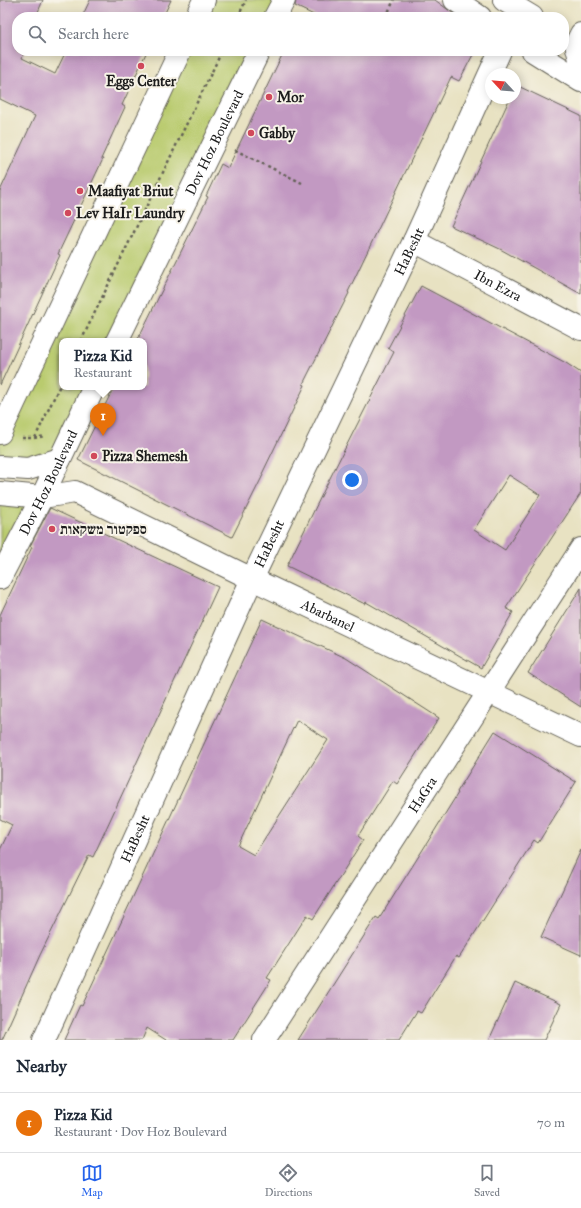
<!DOCTYPE html>
<html lang="en">
<head>
<meta charset="utf-8">
<style>
  body { margin:0; font-family:"IM FELL Great Primer","Frank Ruhl Libre",serif; background:#f6f6f7; color:#1f2937 }
  .compass { position:absolute; left:485px; top:68px; width:36px; height:36px; border-radius:50%; background:#fff; box-shadow:0 2px 10px #0003; rotate:296deg }
  .you { position:absolute; left:352px; top:480px; width:14px; height:14px; margin:-10px; border:3px solid #fff; border-radius:50%; background:#1a73e8; box-shadow:0 0 0 6px #1a73e833 }
  .badge { display:grid; place-items:center; width:26px; height:26px; border-radius:50%; background:#2563eb; color:#fff; font-size:13px; font-weight:700 }
  .pin { position:absolute; translate:-50% -33px; filter:drop-shadow(0 1px 2px #0008) }
  .pin::after { content:''; position:absolute; top:21px; width:14px; height:12px; background:inherit; clip-path:polygon(0 0,100% 0,50% 100%) }
  .popup { position:absolute; left:59px; top:338px; width:88px; height:52px; box-sizing:border-box; display:grid; place-content:center; border-radius:8px; background:#fff; filter:drop-shadow(0 1px 3px #0005); font-size:13px; white-space:nowrap; color:#747a83 }
  .popup b { font-size:15px; color:#1f2937 }
  .popup::after { content:''; position:absolute; left:50%; top:100%; margin-left:-8px; border:8px solid transparent; border-top-color:#fff }
  .list { margin:0; padding:0; list-style:none }
  h2 { display:flex; justify-content:space-between; align-items:center; height:52px; margin:0; padding:0 16px; font-size:17px }
  h2 small { font-size:13px; font-weight:400; color:#747a83 }
  .list li { display:grid; grid-template-columns:26px 1fr auto; gap:12px; align-items:center; box-sizing:border-box; height:60px; padding:0 16px; border-top:1px solid #e0e1e3 }
  .list b { display:block; font-size:15px; white-space:nowrap }
  .list p { margin:0; font-size:13px; white-space:nowrap; color:#747a83 }
  .list em { font-size:13px; font-style:normal; color:#747a83 }
  .icon { flex:none; width:22px; height:22px; fill:none; stroke:currentColor; stroke-width:2; stroke-linecap:round; stroke-linejoin:round }
  .map { position:relative; flex:none; width:581px; height:1040px; overflow:hidden }
  .search { position:absolute; background:#fff; box-shadow:0 2px 10px #0003; left:12px; right:12px; top:12px; height:44px; display:flex; align-items:center; gap:10px; box-sizing:border-box; padding:0 14px; border-radius:16px; color:#747a83; font-size:15px }
  .sheet { height:112px; background:#fff }
  nav { display:flex; justify-content:space-around; align-items:center; box-sizing:border-box; height:56px; border-top:1px solid #e0e1e3; background:#fff; font-size:11px; color:#747a83 }
  nav a { display:grid; justify-items:center; gap:2px }
  nav .on { color:#2563eb }
  .map>svg:first-child { display:block }
  .green { fill:#b9cb6e; stroke:#6a7445 }
  .building { fill:#c299c2; fill-rule:evenodd }
  .lines { fill:none; stroke-linecap:round; stroke-linejoin:round }
  .minor-casing { stroke:#636156; stroke-width:24 }
  .path { stroke:#636156; stroke-width:2.5; stroke-dasharray:3 3; stroke-linecap:butt }
  .minor { stroke:#fff; stroke-width:22 }
  .poi-dot { fill:#d1495b; stroke:#f7f3e8; stroke-width:1.5 }
  .labels { text-anchor:middle; stroke-width:4; stroke-linejoin:round; paint-order:stroke }
  .poi-label { font-size:14px; font-weight:bold; fill:#1c1c1c; stroke:#f7f3e8; text-anchor:start }
  .street-label { font-size:14px; fill:#1c1c1c; stroke:#f7f3e8 }
</style>
</head>
<body>
<div class="map">
<svg width="581" height="1040" viewBox="0 0 581 1040">
  <rect width="100%" height="100%" fill="#f7f3e8"/>
  <filter id="ink" filterUnits="userSpaceOnUse"><feTurbulence type="fractalNoise" baseFrequency=".025" numOctaves="2"/><feDisplacementMap in="SourceGraphic" scale="8" xChannelSelector="R" yChannelSelector="G"/><feConvolveMatrix kernelMatrix="1 2 1 2 8 2 1 2 1" color-interpolation-filters="sRGB"/></filter>
  <filter id="wash" filterUnits="userSpaceOnUse"><feTurbulence type="fractalNoise" baseFrequency=".012" numOctaves="4" result="noise"/><feDisplacementMap in="SourceGraphic" scale="16" xChannelSelector="R" yChannelSelector="G"/><feGaussianBlur stdDeviation="0.9" result="paint"/><feColorMatrix in="noise" values="0 0 0 0 0 0 0 0 0 0 0 0 0 0 0 0 0 1.4 0 .05"/><feComposite in="paint" operator="in"/></filter>
  <g filter="url(#wash)">
    <rect width="100%" height="100%" fill="#e8e2c2"/>
    <path class="green" d="M 204,0 L 284,0 L 275,17 L 196,17 Z
      M 180,51 L 259,51 L 117,341 L 62,341 L 62,387 L 94,387 L 60,459 L 0,467 L 0,433 Z
      M 0,493 L 42,497 L 0,578 Z"/>
    <g id="blocks">
      <path class="building" d="M 0,0 L 43,0 L 38,12 L 42,14 L 41,17 L 17,17 L 17,51 L 25,51 L 22,58 L 55,74 L 66,51 L 147,51 L 122,105 L 125,107 L 101,159 L 103,159 L 58,254 L 60,255 L 0,385 L 0,191 L 35,116 L 0,99 Z
        M 90,0 L 171,0 L 163,17 L 82,17 Z
        M 296,0 L 435,0 L 458,17 L 318,17 L 295,6 Z
        M 284,51 L 475,51 L 459,81 L 451,77 L 348,292 L 349,293 L 303,384 L 305,385 L 262,474 L 263,475 L 232,537 L 78,460 L 114,387 L 144,387 L 144,341 L 137,341 L 208,197 L 206,196 L 221,164 L 228,168 Z
        M 516,85 L 581,116 L 581,294 L 500,249 L 451,226 L 510,98 L 515,98 Z
        M 421,286 L 566,363 L 581,373 L 581,493 L 506,608 L 513,612 L 481,668 L 366,602 L 365,604 L 287,566 L 327,484 L 394,352 L 388,348 ZM 509,475 L 540,495 L 505,550 L 474,530 Z
        M 50,508 L 218,587 L 93,857 L 89,855 L 40,955 L 2,1040 L 0,1040 L 0,850 L 12,825 L 0,819 L 0,615 L 32,547 L 30,546 Z
        M 581,588 L 581,707 L 528,673 Z
        M 262,619 L 346,658 L 439,718 L 397,784 L 393,781 L 358,836 L 363,840 L 313,919 L 307,915 L 267,978 L 271,980 L 233,1040 L 166,1040 L 147,1028 L 142,1040 L 64,1040 L 80,1005 L 82,1006 L 132,899 ZM 297,720 L 328,740 L 254,855 L 238,846 Z
        M 495,731 L 576,782 L 538,843 L 534,840 L 459,958 L 456,956 L 421,1013 L 417,1011 L 399,1040 L 298,1040 L 376,917 L 379,919 L 422,851 L 458,793 L 457,792 Z
        M 581,850 L 581,955 L 541,937 Z
        M 515,983 L 561,1004 L 544,1040 L 489,1040 Z"/>
    </g>
  </g>
  <g filter="url(#ink)">
    <use href="#blocks" fill-opacity="0" stroke="#636156" stroke-width="1"/>
    <g class="lines">
      <g class="minor-casing">
        <g id="minor">
          <path d="M 455,0 L 480,17"/>
          <path d="M 504,0 L 532,17"/>
          <path d="M 196,17 L 204,0"/>
          <path d="M 275,17 L 284,0"/>
          <path d="M 581,34 L 576,44 L 581,63"/>
          <path d="M 533,51 L 581,81"/>
          <path id="s1" d="M 414,241 L 581,329"/>
          <path id="s2" d="M 117,341 L 259,51"/>
          <path d="M 0,433 L 180,51"/>
          <path d="M 0,467 L 28,469 L 60,459"/>
          <path id="s3" d="M 0,493 L 42,497 L 75,492 L 252,579 L 581,736"/>
          <path id="s4" d="M 0,578 L 42,497 L 94,387"/>
          <path id="s5" d="M 44,1040 L 252,579 L 414,241 L 500,51"/>
          <path id="s6" d="M 264,1040 L 581,549"/>
        </g>
      </g>
      <path class="path" d="M 238,17 L 246,0
        M 386,17 L 394,0
        M 235,150 L 302,183
        M 81,341 L 222,51
        M 22,438 L 34,438 L 45,436
        M 35,438 L 62,381"/>
      <use href="#minor" class="minor"/>
    </g>
  </g>
  <g class="poi-dot">
    <circle cx="141" cy="66" r="4"/>
    <circle cx="269" cy="97" r="4"/>
    <circle cx="251" cy="133" r="4"/>
    <circle cx="80" cy="191" r="4"/>
    <circle cx="68" cy="213" r="4"/>
    <circle cx="94" cy="456" r="4"/>
    <circle cx="52" cy="529" r="4"/>
  </g>
  <g class="labels">
    <g class="poi-label">
      <text x="141" y="86" text-anchor="middle">Eggs Center</text>
      <text x="277" y="102">Mor</text>
      <text x="259" y="138">Gabby</text>
      <text x="88" y="196">Maafiyat Briut</text>
      <text x="76" y="218">Lev HaIr Laundry</text>
      <text x="102" y="461">Pizza Shemesh</text>
      <text x="60" y="534">ספקטור משקאות</text>
    </g>
    <g class="street-label">
      <text dy="5" stroke="none"><textPath href="#s2" startOffset="221">Dov Hoz Boulevard</textPath></text>
      <text dy="5" stroke="none"><textPath href="#s5" startOffset="869">HaBesht</textPath></text>
      <text dy="5" stroke="none"><textPath href="#s1" startOffset="95">Ibn Ezra</textPath></text>
      <text dy="5" stroke="none"><textPath href="#s4" startOffset="107">Dov Hoz Boulevard</textPath></text>
      <text dy="5" stroke="none"><textPath href="#s5" startOffset="545">HaBesht</textPath></text>
      <text dy="5" stroke="none"><textPath href="#s3" startOffset="357">Abarbanel</textPath></text>
      <text dy="5" stroke="none"><textPath href="#s6" startOffset="292">HaGra</textPath></text>
      <text dy="5" stroke="none"><textPath href="#s5" startOffset="221">HaBesht</textPath></text>
    </g>
  </g>
</svg>
<svg class="compass" viewBox="-18 -18 36 36"><path d="M0-13l5 13h-10z" fill="#e53935"/><path d="M0 13l5-13h-10z" fill="#747a83"/></svg>
<div class="you"></div>
<div class="pin badge" style="left:103px;top:436px;background:#e8710a">1</div>
<div class="popup"><b>Pizza Kid</b>Restaurant</div>
<div class="search"><svg class="icon" aria-label="search" viewBox="0 0 24 24"><circle cx="10" cy="10" r="6"/><path d="M15 15l6 6"/></svg>Search here</div>
</div>
<section class="sheet">
<h2>Nearby<small></small></h2>
<ul class="list">
<li><span class="badge" style="background:#e8710a">1</span><div><b>Pizza Kid</b><p>Restaurant · Dov Hoz Boulevard</p></div><em>70 m</em></li>
</ul>
</section>
<nav>
<a class="on"><svg class="icon" aria-label="map" viewBox="0 0 24 24"><path d="M3 6l6-2 6 2 6-2v14l-6 2-6-2-6 2zM9 4v14M15 6v14"/></svg>Map</a>
<a><svg class="icon" aria-label="directions" viewBox="0 0 24 24"><path d="M12 3l9 9-9 9-9-9zM9 14v-3h6M13 9l2 2-2 2"/></svg>Directions</a>
<a><svg class="icon" aria-label="saved" viewBox="0 0 24 24"><path d="M7 4h10v16l-5-4-5 4z"/></svg>Saved</a>
</nav>
</body>
</html>
